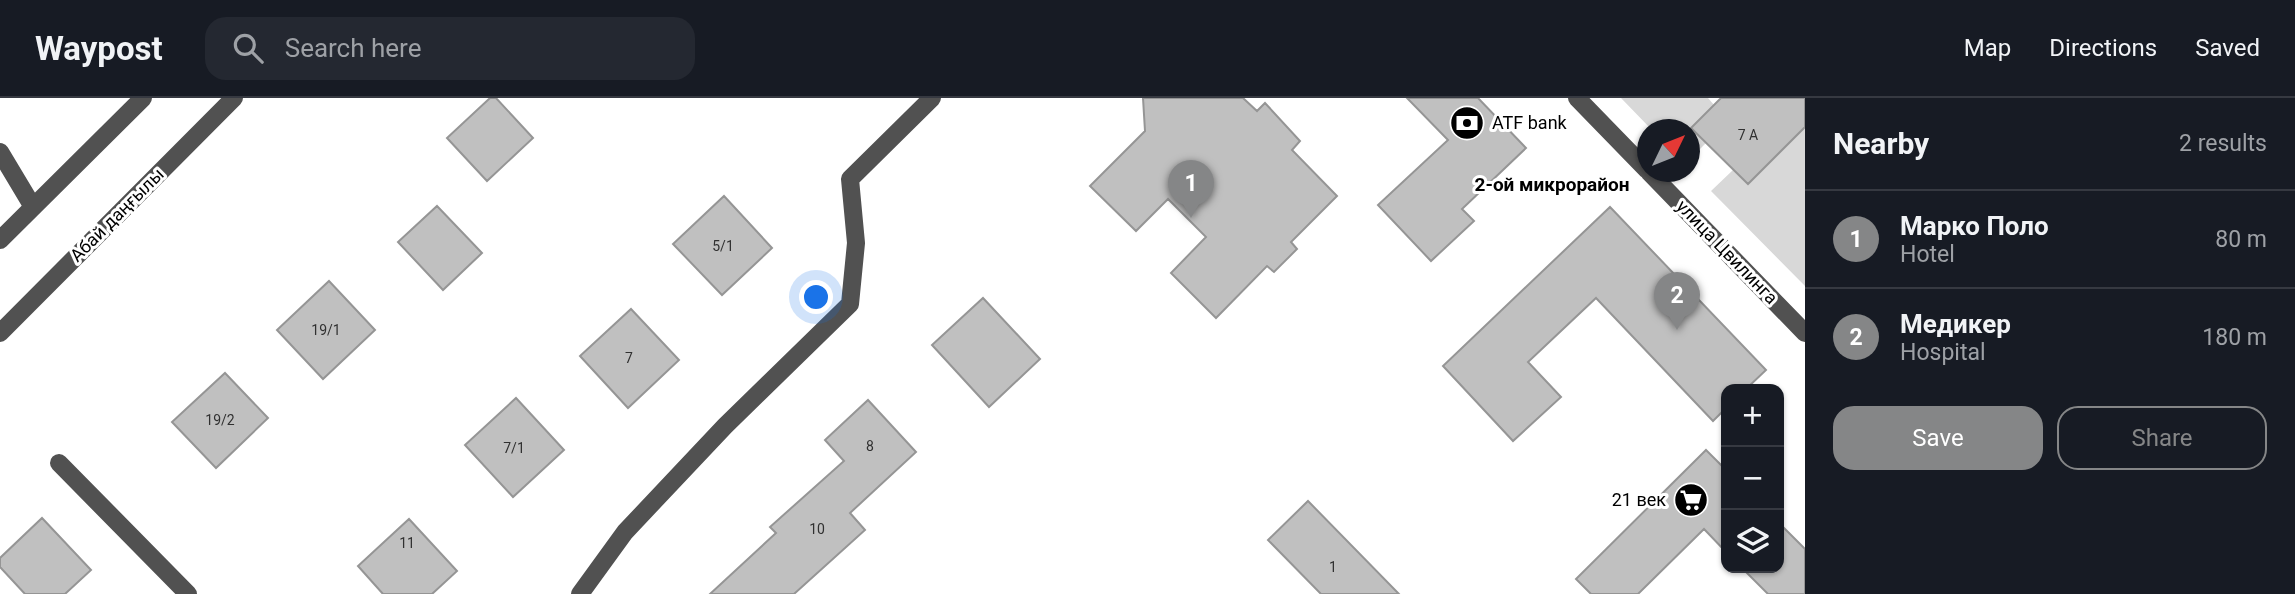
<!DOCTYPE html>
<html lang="en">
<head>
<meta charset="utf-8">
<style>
  body { margin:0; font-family:Roboto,sans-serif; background:#242831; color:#f1f3f6 }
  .controls { position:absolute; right:21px; bottom:21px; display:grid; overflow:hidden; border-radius:14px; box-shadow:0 2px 5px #0004 }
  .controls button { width:63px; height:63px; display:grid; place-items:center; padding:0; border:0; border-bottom:2px solid #363941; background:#171b24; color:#f1f3f6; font:35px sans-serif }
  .compass { position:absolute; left:1637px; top:21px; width:63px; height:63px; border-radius:50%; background:#171b24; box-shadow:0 2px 5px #0004; rotate:47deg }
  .you { position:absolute; left:817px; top:200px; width:24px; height:24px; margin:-18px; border:5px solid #fff; border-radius:50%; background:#1a73e8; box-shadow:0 0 0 10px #1a73e833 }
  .badge { display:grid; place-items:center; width:46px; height:46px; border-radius:50%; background:#858687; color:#fff; font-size:23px; font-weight:700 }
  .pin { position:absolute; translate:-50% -58px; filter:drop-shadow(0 2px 4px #0008) }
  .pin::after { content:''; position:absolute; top:37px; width:24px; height:21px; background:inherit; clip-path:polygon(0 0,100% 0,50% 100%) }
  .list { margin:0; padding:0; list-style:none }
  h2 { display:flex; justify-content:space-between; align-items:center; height:91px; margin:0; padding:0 28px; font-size:30px }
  h2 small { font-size:23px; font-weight:400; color:#9ea1a6 }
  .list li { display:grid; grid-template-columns:46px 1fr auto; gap:21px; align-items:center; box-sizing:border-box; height:98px; padding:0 28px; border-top:2px solid #363941 }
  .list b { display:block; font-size:26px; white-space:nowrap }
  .list p { margin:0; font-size:23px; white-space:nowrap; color:#9ea1a6 }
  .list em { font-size:23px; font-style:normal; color:#9ea1a6 }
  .actions { display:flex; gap:14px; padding:21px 28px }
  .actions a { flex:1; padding:16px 0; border:2px solid #858687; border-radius:21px; text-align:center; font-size:24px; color:#858687 }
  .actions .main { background:#858687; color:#fff }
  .icon { flex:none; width:38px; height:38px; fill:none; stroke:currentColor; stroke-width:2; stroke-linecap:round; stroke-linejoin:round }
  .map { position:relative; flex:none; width:1805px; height:496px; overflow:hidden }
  header { display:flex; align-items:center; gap:42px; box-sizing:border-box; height:98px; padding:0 35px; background:#171b24; border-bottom:2px solid #363941 }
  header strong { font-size:33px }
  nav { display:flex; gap:38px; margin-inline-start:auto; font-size:24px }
  .search { width:490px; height:63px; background:#242831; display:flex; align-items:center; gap:18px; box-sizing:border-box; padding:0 24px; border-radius:21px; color:#9ea1a6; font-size:26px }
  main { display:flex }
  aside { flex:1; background:#171b24 }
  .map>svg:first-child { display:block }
  .green { fill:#d8d8d8 }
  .building { fill:#c0c0c0; stroke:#959595; stroke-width:2 }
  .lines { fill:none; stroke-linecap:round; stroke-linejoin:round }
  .minor { stroke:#515151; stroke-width:18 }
  .labels { text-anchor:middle; stroke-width:6; stroke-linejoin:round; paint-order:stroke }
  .number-label { font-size:14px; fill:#303030 }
  .poi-label { font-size:18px; fill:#000; stroke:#fff; text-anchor:start }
  .street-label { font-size:18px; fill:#000; stroke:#fff }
  .neighbourhood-label { font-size:19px; font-weight:bold; fill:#000; stroke:#fff }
</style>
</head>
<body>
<header>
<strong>Waypost</strong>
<div class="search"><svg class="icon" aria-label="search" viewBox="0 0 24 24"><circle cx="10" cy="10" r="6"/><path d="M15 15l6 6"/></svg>Search here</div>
<nav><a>Map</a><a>Directions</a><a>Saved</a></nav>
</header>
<main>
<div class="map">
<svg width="1805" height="496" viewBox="0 0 1805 496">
  <rect width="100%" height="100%" fill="#fff"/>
  <path class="green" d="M 1621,0 L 1708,0 L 1714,7 L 1691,30 L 1706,45 L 1690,61 L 1689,32 L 1651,31 Z
    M 1805,29 L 1805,188 L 1711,93 L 1733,72 L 1748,86 Z"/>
  <path class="building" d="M 490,0 L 496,0 L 533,40 L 487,83 L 447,40 Z
    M 1143,0 L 1243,0 L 1257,13 L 1265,5 L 1300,43 L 1292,52 L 1337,98 L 1291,144 L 1297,151 L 1274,174 L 1267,168 L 1216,220 L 1171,175 L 1206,139 L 1168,101 L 1136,133 L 1090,88 L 1145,33 Z
    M 1407,0 L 1478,0 L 1526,50 L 1462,111 L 1474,123 L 1431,163 L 1378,107 L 1448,42 Z
    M 1721,0 L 1805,0 L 1805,29 L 1748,86 L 1691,30 Z
    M 724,98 L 772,150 L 722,197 L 673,146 Z
    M 437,108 L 482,155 L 443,192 L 398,144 Z
    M 1610,109 L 1766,272 L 1746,291 L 1726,291 L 1726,310 L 1713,323 L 1596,200 L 1528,264 L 1561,299 L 1513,343 L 1443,268 Z
    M 329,183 L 375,232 L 323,281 L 277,232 Z
    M 983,200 L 1040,261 L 989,309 L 932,247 Z
    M 631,211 L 679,262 L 628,310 L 580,258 Z
    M 225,275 L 268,320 L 216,370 L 172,324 Z
    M 516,300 L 564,352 L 513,399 L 465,347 Z
    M 868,302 L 916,354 L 850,415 L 865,432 L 794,496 L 710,496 L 776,435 L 770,429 L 844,363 L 825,342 Z
    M 1706,352 L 1726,372 L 1726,454 L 1704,431 L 1638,496 L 1591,496 L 1576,481 Z
    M 1308,403 L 1399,496 L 1321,496 L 1268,442 Z
    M 42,420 L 91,472 L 65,496 L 25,496 L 0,469 L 0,460 Z
    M 409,421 L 457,473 L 432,496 L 383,496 L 358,468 Z
    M 1779,425 L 1805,451 L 1805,496 L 1768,496 L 1742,470 L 1779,470 Z"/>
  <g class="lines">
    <path class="minor" d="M 1577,0 L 1647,72
      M 0,54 L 33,109
      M 1649,74 L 1805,235
      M 0,142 L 143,0
      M 0,235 L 234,0
      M 59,365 L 188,496
      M 580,496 L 625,434 L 725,328 L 850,206 L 856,145 L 850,81 L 932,0"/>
  </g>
  <defs>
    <g id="bank-disc" transform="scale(1.75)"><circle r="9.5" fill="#000" stroke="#fff"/><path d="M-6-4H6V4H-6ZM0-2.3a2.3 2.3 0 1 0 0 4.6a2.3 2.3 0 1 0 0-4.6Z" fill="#fff"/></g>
    <g id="supermarket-disc" transform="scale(1.75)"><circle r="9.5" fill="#000" stroke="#fff"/><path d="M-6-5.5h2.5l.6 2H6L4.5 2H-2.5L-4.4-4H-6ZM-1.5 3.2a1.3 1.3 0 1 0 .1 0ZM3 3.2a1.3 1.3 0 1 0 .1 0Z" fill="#fff"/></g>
  </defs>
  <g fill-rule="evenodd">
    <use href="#bank-disc" x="1467" y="25"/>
    <use href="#supermarket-disc" x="1691" y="402"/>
  </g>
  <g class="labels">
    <g class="number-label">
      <text x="1748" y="42">7 А</text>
      <text x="723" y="153">5/1</text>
      <text x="326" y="237">19/1</text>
      <text x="629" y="265">7</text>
      <text x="220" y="327">19/2</text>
      <text x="870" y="353">8</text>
      <text x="514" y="355">7/1</text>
      <text x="817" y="436">10</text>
      <text x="407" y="450">11</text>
      <text x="1333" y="474">1</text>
    </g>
    <g class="poi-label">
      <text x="1492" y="31">ATF bank</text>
      <text x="1666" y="408" text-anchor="end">21 век</text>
    </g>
    <g class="street-label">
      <text transform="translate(117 117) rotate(-45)" y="6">Абай даңғылы</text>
      <text transform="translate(1727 154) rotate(46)" y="6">улица Цвилинга</text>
    </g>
    <g class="neighbourhood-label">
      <text x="1552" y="93">2-ой микрорайон</text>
    </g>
  </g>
</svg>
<div class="controls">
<button>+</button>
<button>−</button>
<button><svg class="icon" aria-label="layers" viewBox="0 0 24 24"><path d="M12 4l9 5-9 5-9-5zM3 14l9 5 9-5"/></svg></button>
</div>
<svg class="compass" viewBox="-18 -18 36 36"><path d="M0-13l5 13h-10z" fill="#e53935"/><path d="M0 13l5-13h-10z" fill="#9ea1a6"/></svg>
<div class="you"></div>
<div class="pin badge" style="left:1191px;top:120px">1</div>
<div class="pin badge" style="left:1677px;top:232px">2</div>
</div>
<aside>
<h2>Nearby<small>2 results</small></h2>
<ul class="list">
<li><span class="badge">1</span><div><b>Марко Поло</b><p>Hotel</p></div><em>80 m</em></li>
<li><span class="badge">2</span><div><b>Медикер</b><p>Hospital</p></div><em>180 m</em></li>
</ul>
<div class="actions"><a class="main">Save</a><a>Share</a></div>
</aside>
</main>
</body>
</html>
